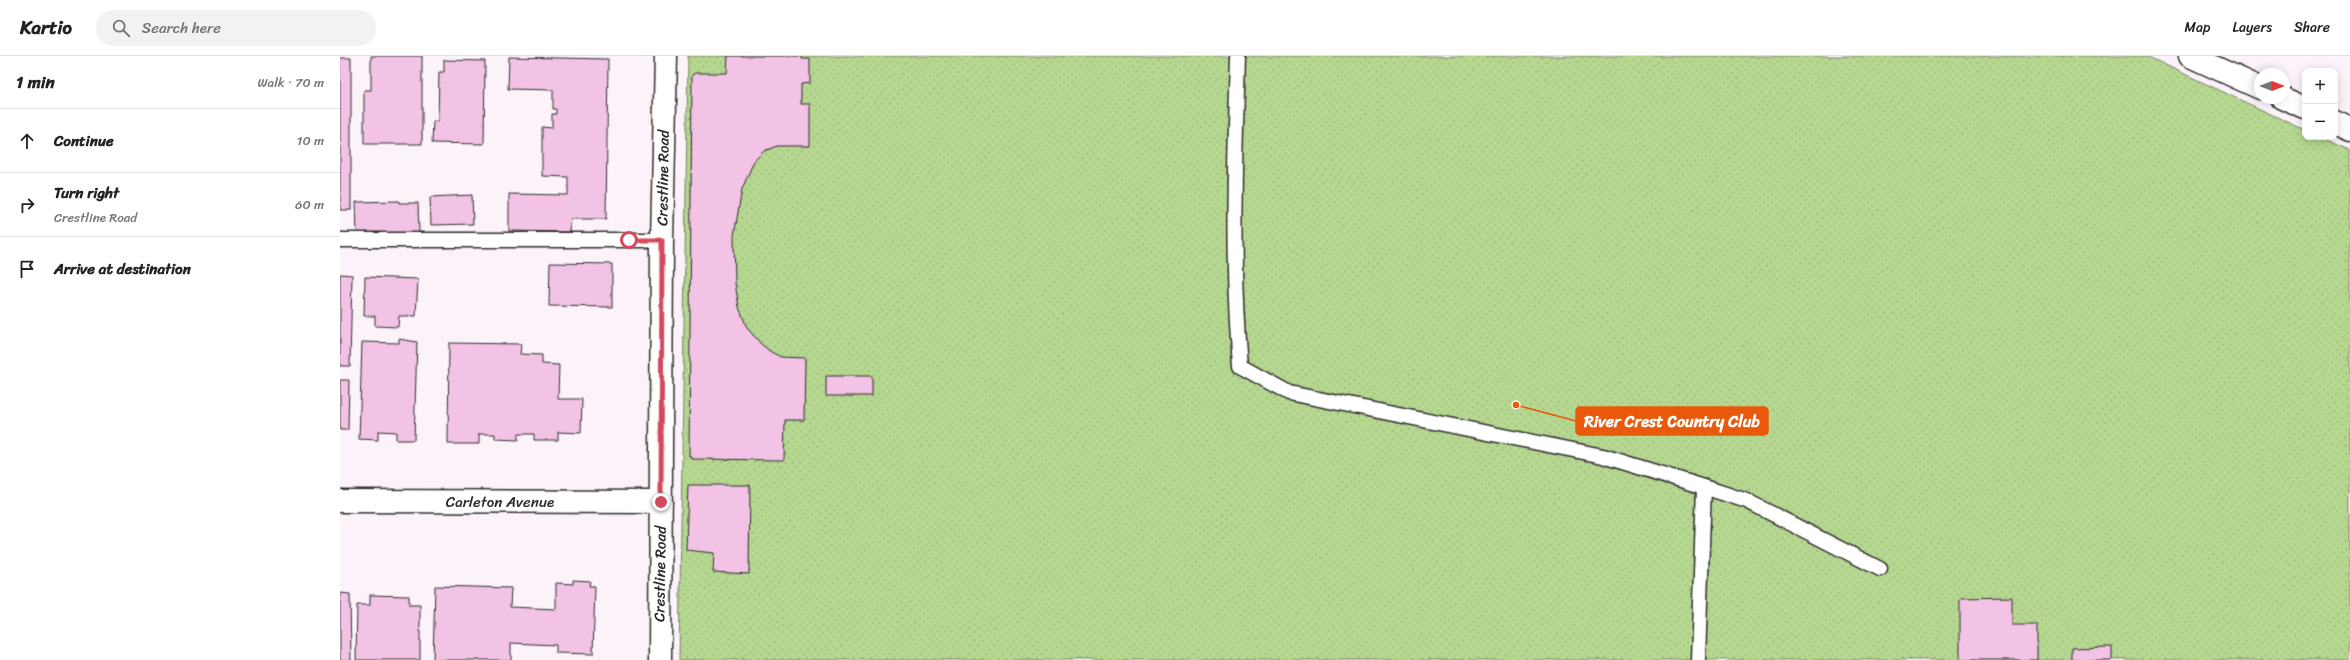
<!DOCTYPE html>
<html lang="en">
<head>
<meta charset="utf-8">
<style>
  body { margin:0; font-family:Sriracha,sans-serif; background:#f2f2f2; color:#222 }
  .controls { position:absolute; right:12px; top:12px; display:grid; overflow:hidden; border-radius:8px; box-shadow:0 2px 10px #0003 }
  .controls button { width:36px; height:36px; display:grid; place-items:center; padding:0; border:0; border-bottom:1px solid #e0e0e0; background:#fff; color:#222; font:20px sans-serif }
  .compass { position:absolute; left:1914px; top:12px; width:36px; height:36px; border-radius:50%; background:#fff; box-shadow:0 2px 10px #0003; rotate:90deg }
  .stop { position:absolute; width:12px; height:12px; margin:-9px; border:3px solid #d1495b; border-radius:50%; background:#fff }
  .stop.end { background:#d1495b; border-color:#fff; box-shadow:0 1px 4px #0008 }
  .list { margin:0; padding:0; list-style:none }
  h2 { display:flex; justify-content:space-between; align-items:center; height:52px; margin:0; padding:0 16px; font-size:17px }
  h2 small { font-size:13px; font-weight:400; color:#767676 }
  .list li { display:grid; grid-template-columns:26px 1fr auto; gap:12px; align-items:center; box-sizing:border-box; height:64px; padding:0 16px; border-top:1px solid #e0e0e0 }
  .list b { display:block; font-size:15px; white-space:nowrap }
  .list p { margin:0; font-size:13px; white-space:nowrap; color:#767676 }
  .list em { font-size:13px; font-style:normal; color:#767676 }
  .icon { flex:none; width:22px; height:22px; fill:none; stroke:currentColor; stroke-width:2; stroke-linecap:round; stroke-linejoin:round }
  .map { position:relative; flex:none; width:2010px; height:604px; overflow:hidden }
  header { display:flex; align-items:center; gap:24px; box-sizing:border-box; height:56px; padding:0 20px; background:#fff; border-bottom:1px solid #e0e0e0 }
  header strong { font-size:19px }
  nav { display:flex; gap:22px; margin-inline-start:auto; font-size:14px }
  .search { width:280px; height:36px; background:#f2f2f2; display:flex; align-items:center; gap:10px; box-sizing:border-box; padding:0 14px; border-radius:22px; color:#767676; font-size:15px }
  main { display:flex }
  aside { flex:1; background:#fff }
  .map>svg:first-child { display:block }
  .green { fill:url(#green-dots); stroke:#70815e }
  .building { fill:#f2c3e5; stroke:#2b2b2b }
  .lines { fill:none; stroke-linecap:round; stroke-linejoin:round }
  .service-casing { stroke:#2b2b2b; stroke-width:17 }
  .minor-casing { stroke:#2b2b2b; stroke-width:25 }
  .tertiary-casing { stroke:#2b2b2b; stroke-width:25 }
  .service { stroke:#fff; stroke-width:14 }
  .minor { stroke:#fff; stroke-width:22 }
  .tertiary { stroke:#fff; stroke-width:22 }
  .route { stroke:#d1495b; stroke-width:5 }
  .labels { text-anchor:middle; stroke-width:3; stroke-linejoin:round; paint-order:stroke }
  .street-label { font-size:15px; fill:#2b2b2b; stroke:#fff }
  .leader { fill:none; stroke:#e8590c; stroke-width:1.5 }
  .callout-dot { fill:#e8590c; stroke:#fff; stroke-width:1.5 }
  .callout { fill:#e8590c; stroke:#e8590c; stroke-width:1.5 }
  .callout-label { font-size:16px; text-anchor:middle; font-weight:bold; fill:#fff }
</style>
</head>
<body>
<header>
<strong>Kartio</strong>
<div class="search"><svg class="icon" aria-label="search" viewBox="0 0 24 24"><circle cx="10" cy="10" r="6"/><path d="M15 15l6 6"/></svg>Search here</div>
<nav><a>Map</a><a>Layers</a><a>Share</a></nav>
</header>
<main>
<aside>
<h2>1 min<small>Walk · 70 m</small></h2>
<ul class="list">
<li><svg class="icon" aria-label="ahead" viewBox="0 0 24 24"><path d="M12 20V5M6 11l6-6 6 6"/></svg><div><b>Continue</b></div><em>10 m</em></li>
<li><svg class="icon" aria-label="right" viewBox="0 0 24 24"><path d="M7 20v-9h11M14 6l5 5-5 5"/></svg><div><b>Turn right</b><p>Crestline Road</p></div><em>60 m</em></li>
<li><svg class="icon" aria-label="arrive" viewBox="0 0 24 24"><path d="M6 21V4h12l-3 4 3 4H6"/></svg><div><b>Arrive at destination</b></div></li>
</ul>
</aside>
<div class="map">
<svg width="2010" height="604" viewBox="0 0 2010 604">
  <defs>
    <pattern id="green-dots" width="8" height="8" patternUnits="userSpaceOnUse"><rect width="8" height="8" fill="#b6d790"/><path d="M2 2h.1M6 6h.1" fill="none" stroke="#9db97c" stroke-width="1.8" stroke-linecap="round"/></pattern>
  </defs>
  <rect width="100%" height="100%" fill="#fcf3fa"/>
  <filter id="ink" filterUnits="userSpaceOnUse"><feTurbulence type="fractalNoise" baseFrequency=".025" numOctaves="2"/><feDisplacementMap in="SourceGraphic" scale="8" xChannelSelector="R" yChannelSelector="G"/><feConvolveMatrix kernelMatrix="1 2 1 2 8 2 1 2 1" color-interpolation-filters="sRGB"/></filter>
  <g filter="url(#ink)">
    <path class="green" d="M 348,0 L 1806,0 L 1965,74 L 1965,81 L 1980,81 L 2010,94 L 2010,604 L 339,604 Z"/>
    <path class="building" d="M 31,0 L 82,0 L 82,88 L 24,88 L 24,34 L 31,34 Z
      M 388,0 L 462,0 L 462,3 L 470,3 L 470,27 L 461,28 L 461,48 L 470,48 L 470,90 L 437,90 L 424,95 L 414,105 L 402,133 L 394,180 L 395,227 L 399,251 L 407,272 L 422,289 L 431,296 L 441,301 L 465,302 L 464,364 L 445,364 L 444,404 L 351,403 L 351,400 L 349,400 L 352,19 L 355,17 L 387,17 Z
      M 169,1 L 268,3 L 266,163 L 231,163 L 230,176 L 169,175 L 169,138 L 228,139 L 228,121 L 202,120 L 202,71 L 212,72 L 212,58 L 216,58 L 216,53 L 213,53 L 213,34 L 168,33 Z
      M 0,2 L 11,2 L 11,154 L 0,154 Z
      M 104,4 L 145,5 L 144,88 L 92,87 L 93,65 L 98,65 L 99,16 L 104,16 Z
      M 132,139 L 133,168 L 91,169 L 90,141 Z
      M 59,145 L 59,147 L 78,147 L 79,177 L 17,178 L 16,146 Z
      M 210,207 L 272,208 L 272,251 L 209,250 Z
      M 0,218 L 12,219 L 10,310 L 0,310 Z
      M 25,221 L 78,223 L 76,260 L 59,260 L 58,271 L 35,270 L 35,260 L 24,260 Z
      M 59,283 L 77,286 L 74,384 L 56,384 L 56,376 L 38,375 L 38,384 L 19,383 L 22,286 L 59,287 Z
      M 109,287 L 181,288 L 180,298 L 202,299 L 202,308 L 219,309 L 218,343 L 242,343 L 241,377 L 218,376 L 218,384 L 194,384 L 194,378 L 178,378 L 178,384 L 155,383 L 155,378 L 139,378 L 139,388 L 108,388 Z
      M 486,320 L 532,320 L 532,340 L 486,340 Z
      M 0,324 L 9,324 L 8,374 L 0,374 Z
      M 348,429 L 410,429 L 409,518 L 373,516 L 374,497 L 346,494 Z
      M 233,524 L 250,525 L 249,530 L 255,530 L 253,598 L 216,597 L 216,589 L 171,587 L 171,604 L 93,604 L 95,530 L 171,532 L 170,551 L 216,553 L 216,527 L 233,528 Z
      M 0,537 L 10,538 L 11,604 L 0,604 Z
      M 30,539 L 69,540 L 69,549 L 80,549 L 80,604 L 16,604 L 17,549 L 30,549 Z
      M 1672,541 L 1672,569 L 1697,569 L 1697,604 L 1620,604 L 1620,542 Z
      M 1772,591 L 1772,604 L 1732,604 L 1732,592 Z"/>
    <g class="lines">
      <g class="service-casing">
        <path id="service" d="M 898,0 C 895,103 891,207 900,310 L 949,337 L 1263,400 L 1364,431 L 1407,445 L 1540,513
          M 0,184 L 322,184
          M 1358,604 L 1364,431"/>
      </g>
      <g class="minor-casing">
        <path id="minor" d="M 1850,0 L 1920,32
          M 1942,42 L 1965,52
          M 1995,66 L 2010,74
          M 0,445 L 321,446"/>
      </g>
      <g class="tertiary-casing">
        <path id="tertiary" d="M 320,604 L 322,184 L 326,0"/>
      </g>
      <use href="#service" class="service"/>
      <use href="#minor" class="minor"/>
      <use href="#tertiary" class="tertiary"/>
    </g>
  </g>
  <g class="lines" filter="url(#ink)">
    <path class="route" d="M 289,184 L 322,184 L 321,446"/>
  </g>
  <g class="labels">
    <g class="street-label">
      <text transform="translate(323 122) rotate(-89)" y="5">Crestline Road</text>
      <text x="160" y="451">Carleton Avenue</text>
      <text transform="translate(320 518) rotate(-89)" y="5">Crestline Road</text>
    </g>
  </g>
  <path class="leader" d="M1176 349L1236 365"/>
  <circle class="callout-dot" cx="1176" cy="349" r="4"/>
  <rect class="callout" x="1236" y="351" width="192" height="28" rx="4"/>
  <g class="callout-label">
    <text x="1332" y="371">River Crest Country Club</text>
  </g>
</svg>
<div class="controls">
<button>+</button>
<button>−</button>
</div>
<svg class="compass" viewBox="-18 -18 36 36"><path d="M0-13l5 13h-10z" fill="#e53935"/><path d="M0 13l5-13h-10z" fill="#767676"/></svg>
<div class="stop" style="left:289px;top:184px"></div>
<div class="stop end" style="left:321px;top:446px"></div>
</div>
</main>
</body>
</html>
